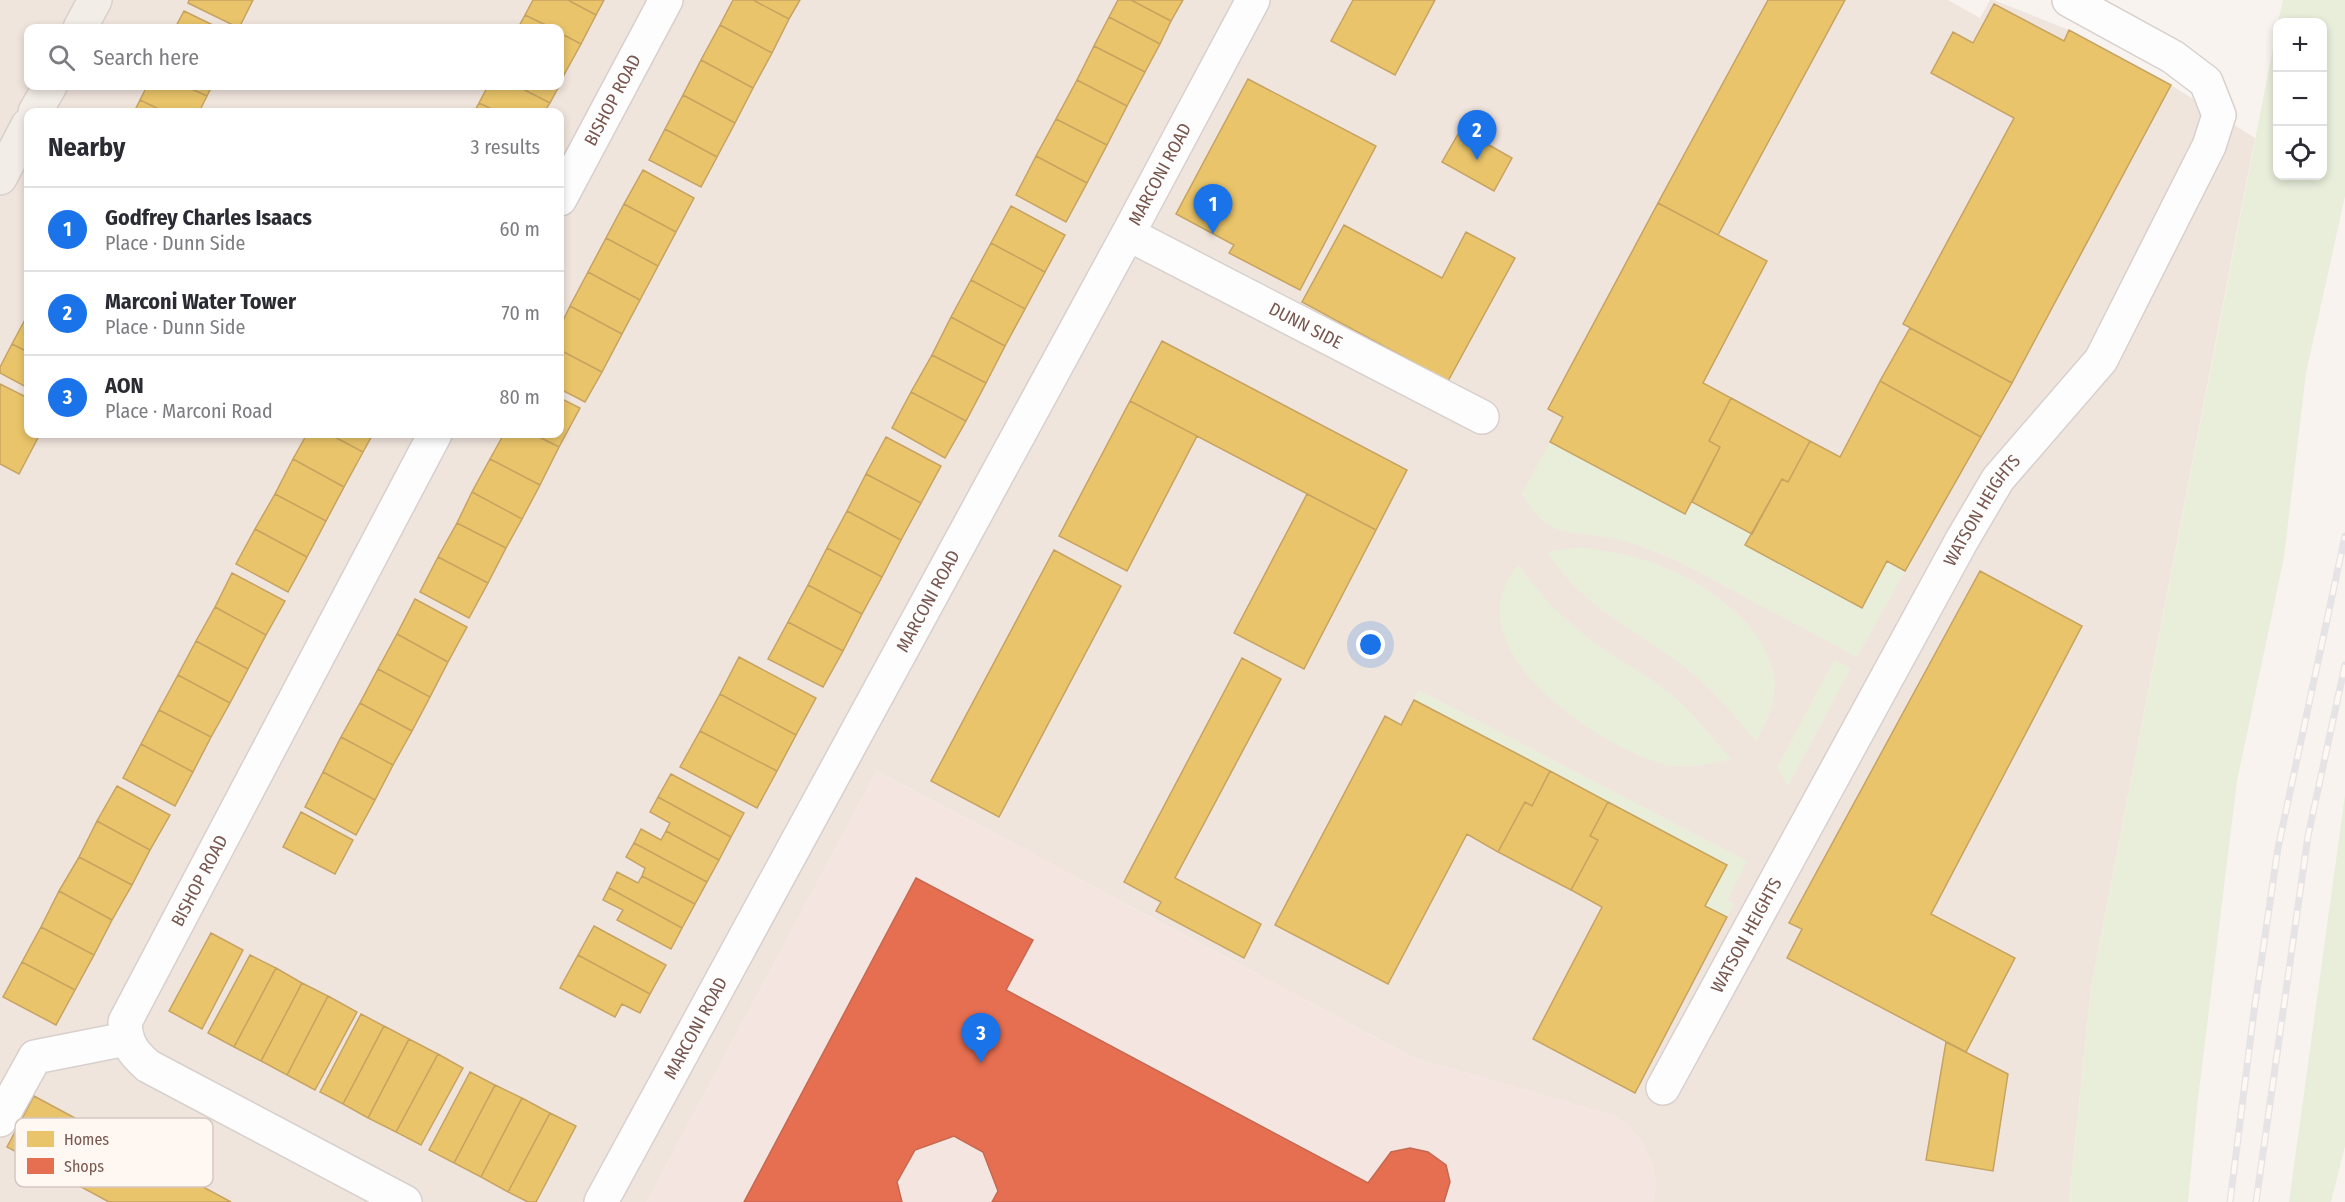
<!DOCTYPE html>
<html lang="en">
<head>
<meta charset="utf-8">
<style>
  body { margin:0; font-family:"Fira Sans Condensed",sans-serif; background:#f7f7f7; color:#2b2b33 }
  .controls { position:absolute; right:18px; top:18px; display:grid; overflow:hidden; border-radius:12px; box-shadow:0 3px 9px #0003 }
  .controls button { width:54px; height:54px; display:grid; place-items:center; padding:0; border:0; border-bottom:2px solid #e1e1e2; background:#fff; color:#2b2b33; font:30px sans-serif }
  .you { position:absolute; left:1371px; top:645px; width:21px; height:21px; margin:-15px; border:4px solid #fff; border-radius:50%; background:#1a73e8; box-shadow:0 0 0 9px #1a73e833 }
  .badge { display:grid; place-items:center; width:39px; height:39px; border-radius:50%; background:#1a73e8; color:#fff; font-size:20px; font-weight:700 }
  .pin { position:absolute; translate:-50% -50px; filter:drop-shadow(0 2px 3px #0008) }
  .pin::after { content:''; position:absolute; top:32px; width:21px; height:18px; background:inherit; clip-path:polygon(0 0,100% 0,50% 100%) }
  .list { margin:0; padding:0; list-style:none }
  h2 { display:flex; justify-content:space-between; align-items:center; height:78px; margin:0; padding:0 24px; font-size:26px }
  h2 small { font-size:20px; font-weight:400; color:#7c7c81 }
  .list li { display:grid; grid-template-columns:39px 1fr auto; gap:18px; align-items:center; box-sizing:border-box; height:84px; padding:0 24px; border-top:2px solid #e1e1e2 }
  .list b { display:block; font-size:22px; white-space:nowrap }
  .list p { margin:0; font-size:20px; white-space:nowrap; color:#7c7c81 }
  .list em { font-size:20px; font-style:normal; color:#7c7c81 }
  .icon { flex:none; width:33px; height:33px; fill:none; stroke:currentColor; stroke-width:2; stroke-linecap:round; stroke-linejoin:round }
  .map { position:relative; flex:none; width:2345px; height:1202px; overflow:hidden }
  .search { position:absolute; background:#fff; box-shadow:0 3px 9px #0003; left:24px; top:24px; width:540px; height:66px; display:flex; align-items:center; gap:15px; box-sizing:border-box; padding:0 21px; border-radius:12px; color:#7c7c81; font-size:22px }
  .panel { position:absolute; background:#fff; box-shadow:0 3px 9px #0003; left:24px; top:108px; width:540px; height:330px; border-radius:12px }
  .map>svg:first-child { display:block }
  .residential { fill:#f0e5dd; fill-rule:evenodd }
  .commercial { fill:#f5e5e0 }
  .green { fill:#e8eeda }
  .homes { fill:#e9c46a; stroke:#c7a362; stroke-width:1.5 }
  .shops { fill:#e76f51; stroke:#c56850; stroke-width:1.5 }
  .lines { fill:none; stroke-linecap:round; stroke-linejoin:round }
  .minor-casing { stroke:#d7d0cd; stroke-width:36 }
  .major-casing { stroke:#d9d0cc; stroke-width:36 }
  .minor { stroke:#fefdfd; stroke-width:33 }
  .major { stroke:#f3ede7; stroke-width:33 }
  .rail-casing { stroke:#e5e3e6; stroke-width:7 }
  .rail { stroke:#fef7f2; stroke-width:4.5; stroke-dasharray:14; stroke-linecap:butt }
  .labels { text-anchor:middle; stroke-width:6; stroke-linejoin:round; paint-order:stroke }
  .street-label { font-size:18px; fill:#77574e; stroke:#fef7f2 }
  .key { fill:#fef7f2; stroke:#d6c7c1; stroke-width:1.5 }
  .key-label { font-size:16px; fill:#77574e }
</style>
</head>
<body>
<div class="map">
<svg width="2345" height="1202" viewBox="0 0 2345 1202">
  <rect width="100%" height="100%" fill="#f8f3ef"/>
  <path class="residential" d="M 0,0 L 1948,0 L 1980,18 L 1990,0 L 1994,0 L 2069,30 L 2171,85 L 2255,138 L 2091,988 L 2069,1202 L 1653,1202 L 1656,1187 L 1652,1164 L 1641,1141 L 1629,1126 L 1615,1116 L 1414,1058 L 877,771 L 647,1202 L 0,1202 ZM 28,28 L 560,28 L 560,86 L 28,86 ZM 28,112 L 560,112 L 560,434 L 28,434 Z"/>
  <path class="commercial" d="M 877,771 L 1414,1058 L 1615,1116 L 1629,1126 L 1641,1141 L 1652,1164 L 1656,1187 L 1653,1202 L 647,1202 Z"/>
  <path class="green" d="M 2283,0 L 2345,0 L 2345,196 L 2306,373 L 2284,557 L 2237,781 L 2197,1107 L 2188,1202 L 2069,1202 L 2091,988 L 2277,27 L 2278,176 L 2322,176 L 2322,22 L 2278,22 Z
    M 1550,442 L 1685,513 L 1692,502 L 1752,534 L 1746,545 L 1861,608 L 1887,561 L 1905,571 L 1857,657 C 1816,635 1776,614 1736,592 C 1698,572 1661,550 1619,540 C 1573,528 1550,543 1522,494 Z
    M 1582,547 C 1605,551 1628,554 1650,562 C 1696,577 1762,620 1773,671 C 1779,696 1768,720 1756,741 C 1737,719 1719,696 1697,677 C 1644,632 1588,614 1547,552 Z
    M 1519,565 C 1543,602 1574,629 1611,654 C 1631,667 1653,679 1672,695 C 1694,714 1712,737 1731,759 C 1709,764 1686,770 1663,764 C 1596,746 1447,644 1519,565 Z
    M 1834,660 L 1851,668 L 1788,786 L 1777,768 Z
    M 1419,690 L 1747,861 L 1727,900 L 1734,904 L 1727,917 L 1705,906 L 1727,865 L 1414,700 Z
    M 2345,795 L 2345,1146 L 2331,1202 L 2289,1202 Z"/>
  <path class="homes" d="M 189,0 L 253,0 L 239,28 L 188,3 Z
    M 533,0 L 568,0 L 596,15 L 581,44 L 560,33 L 560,28 L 552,28 L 525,15 Z
    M 568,0 L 604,0 L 596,15 Z
    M 733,0 L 753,0 L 789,19 L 772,53 L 720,25 Z
    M 753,0 L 800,0 L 789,19 Z
    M 1118,0 L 1131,0 L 1171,21 L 1160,44 L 1109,17 Z
    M 1131,0 L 1183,0 L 1171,21 Z
    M 1353,0 L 1435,0 L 1395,75 L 1331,41 Z
    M 1768,0 L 1845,0 L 1718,235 L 1658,203 Z
    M 1994,4 L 2064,41 L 2069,30 L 2171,85 L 2012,383 L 1903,324 L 2014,118 L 1931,73 L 1953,32 L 1973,43 Z
    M 184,11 L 219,28 L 175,28 Z
    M 525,15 L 552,28 L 518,28 Z
    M 1109,17 L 1160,44 L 1145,72 L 1094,46 Z
    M 720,25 L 772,53 L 753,88 L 701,60 Z
    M 560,33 L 581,44 L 565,73 L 560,70 Z
    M 1094,46 L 1145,72 L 1127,106 L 1077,80 Z
    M 701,60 L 753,88 L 735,123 L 683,95 Z
    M 560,70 L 565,73 L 560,84 Z
    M 1248,79 L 1376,146 L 1300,290 L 1229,253 L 1234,245 L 1176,214 Z
    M 1077,80 L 1127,106 L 1107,145 L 1056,119 Z
    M 147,86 L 185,86 L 207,96 L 199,112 L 165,112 L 140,100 Z
    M 185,86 L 212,86 L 207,96 Z
    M 488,86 L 517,86 L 550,103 L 544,112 L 498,112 L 479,103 Z
    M 517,86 L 559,86 L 550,103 Z
    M 683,95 L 735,123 L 717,157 L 665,129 Z
    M 140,100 L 165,112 L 134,112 Z
    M 479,103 L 498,112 L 474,112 Z
    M 1056,119 L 1107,145 L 1087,183 L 1036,156 Z
    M 665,129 L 717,157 L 701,187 L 649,160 Z
    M 1461,129 L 1512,158 L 1494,191 L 1442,162 Z
    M 1036,156 L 1087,183 L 1066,222 L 1016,195 Z
    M 643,170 L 694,198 L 676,232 L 624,204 Z
    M 1658,203 L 1767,261 L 1703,383 L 1731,398 L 1709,441 L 1720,447 L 1685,514 L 1550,442 L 1563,417 L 1548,409 Z
    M 624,204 L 676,232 L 658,266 L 606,238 Z
    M 1011,206 L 1065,235 L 1045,272 L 991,243 Z
    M 1344,225 L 1442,278 L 1466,232 L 1515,258 L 1448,381 L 1302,302 Z
    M 606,238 L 658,266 L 640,300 L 588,272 Z
    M 991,243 L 1045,272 L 1025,309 L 971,280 Z
    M 588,272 L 640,300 L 622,334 L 570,306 Z
    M 971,280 L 1025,309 L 1005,346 L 951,317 Z
    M 570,306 L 622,334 L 602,372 L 560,350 L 560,327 Z
    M 27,316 L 28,317 L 28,352 L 12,344 Z
    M 951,317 L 1005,346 L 986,383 L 932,355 Z
    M 1910,328 L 2012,383 L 1981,437 L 1880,381 Z
    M 1162,341 L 1407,470 L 1376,530 L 1130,401 Z
    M 12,344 L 28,352 L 28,388 L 0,373 L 0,367 Z
    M 560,350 L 602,372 L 585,402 L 560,389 Z
    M 932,355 L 986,383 L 966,421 L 911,392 Z
    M 1880,381 L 1981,437 L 1905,571 L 1887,561 L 1862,608 L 1745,545 L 1782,479 L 1788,482 L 1810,441 L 1840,457 Z
    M 0,384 L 28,398 L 28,434 L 40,434 L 19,474 L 0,464 Z
    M 911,392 L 966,421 L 945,458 L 892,428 Z
    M 560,398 L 580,408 L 559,447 L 533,434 L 560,434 Z
    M 1731,398 L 1810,441 L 1788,482 L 1782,479 L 1752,534 L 1692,502 L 1720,447 L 1709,441 Z
    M 1130,401 L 1197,436 L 1127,571 L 1059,536 Z
    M 307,434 L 329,434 L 363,452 L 344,487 L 293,459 Z
    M 329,434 L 373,434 L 363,452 Z
    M 504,434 L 533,434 L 559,447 L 540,485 L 490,459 Z
    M 886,437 L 941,466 L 921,503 L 866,474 Z
    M 293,459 L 344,487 L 326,521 L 275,494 Z
    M 490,459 L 540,485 L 522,519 L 472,492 Z
    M 866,474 L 921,503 L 901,540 L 847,511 Z
    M 472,492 L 522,519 L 506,548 L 457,523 Z
    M 275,494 L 326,521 L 307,557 L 255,529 Z
    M 1307,494 L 1376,530 L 1304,669 L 1234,633 Z
    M 847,511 L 901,540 L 882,577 L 827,548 Z
    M 457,523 L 506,548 L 488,583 L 438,557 Z
    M 255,529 L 307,557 L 288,592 L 236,564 Z
    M 827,548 L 882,577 L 862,614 L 808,585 Z
    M 1054,550 L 1121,586 L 999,817 L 931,781 Z
    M 438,557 L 488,583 L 469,618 L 420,592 Z
    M 1980,571 L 2082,626 L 1931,914 L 2015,958 L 1966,1052 L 1787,958 L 1802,929 L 1789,923 Z
    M 232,573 L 285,601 L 266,635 L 215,607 Z
    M 808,585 L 862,614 L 843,651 L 788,622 Z
    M 415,599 L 467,627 L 448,662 L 397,634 Z
    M 215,607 L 266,635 L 248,669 L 196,641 Z
    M 788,622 L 843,651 L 823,687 L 768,659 Z
    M 397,634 L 448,662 L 430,697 L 378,669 Z
    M 196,641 L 248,669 L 230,703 L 178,675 Z
    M 739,657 L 816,698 L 796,735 L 720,694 Z
    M 1242,658 L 1281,679 L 1175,878 L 1261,924 L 1244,958 L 1156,911 L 1161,902 L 1124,882 Z
    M 378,669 L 430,697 L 412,731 L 360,703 Z
    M 178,675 L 230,703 L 211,737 L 159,710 Z
    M 720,694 L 796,735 L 777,771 L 700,731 Z
    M 1414,700 L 1550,771 L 1532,806 L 1525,802 L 1498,852 L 1467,834 L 1388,984 L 1275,925 L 1385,716 L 1401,725 Z
    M 360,703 L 412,731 L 393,765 L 341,737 Z
    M 159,710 L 211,737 L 193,772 L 141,744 Z
    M 700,731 L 777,771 L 757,808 L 680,767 Z
    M 341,737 L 393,765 L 375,800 L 323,772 Z
    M 141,744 L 193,772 L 175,806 L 123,778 Z
    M 1550,771 L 1608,802 L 1590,836 L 1598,840 L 1571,890 L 1498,852 L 1525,802 L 1532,806 Z
    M 323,772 L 375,800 L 356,835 L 305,807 Z
    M 671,774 L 744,813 L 731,837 L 658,797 Z
    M 117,786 L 170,815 L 150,850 L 97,821 Z
    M 658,797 L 731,837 L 719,860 L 666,831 L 670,823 L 650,812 Z
    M 1608,802 L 1727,865 L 1705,906 L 1727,917 L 1635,1093 L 1533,1039 L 1602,907 L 1571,890 L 1598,840 L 1590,836 Z
    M 301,812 L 353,840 L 335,874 L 283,847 Z
    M 97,821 L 150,850 L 132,885 L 79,857 Z
    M 641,829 L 661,840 L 666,831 L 719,860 L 707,882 L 634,843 Z
    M 634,843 L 707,882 L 695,904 L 642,876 L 645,868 L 626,857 Z
    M 79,857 L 132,885 L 112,920 L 59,891 Z
    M 617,872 L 638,883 L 642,876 L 695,904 L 682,928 L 609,888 Z
    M 609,888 L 682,928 L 671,949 L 617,920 L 623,910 L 603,900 Z
    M 59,891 L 112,920 L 94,955 L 41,927 Z
    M 594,926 L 666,965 L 650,994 L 578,955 Z
    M 41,927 L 94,955 L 75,990 L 22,962 Z
    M 211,933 L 243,950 L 202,1029 L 169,1011 Z
    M 250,955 L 276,968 L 234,1047 L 208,1033 Z
    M 578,955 L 650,994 L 640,1013 L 622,1004 L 615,1017 L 560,988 Z
    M 22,962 L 75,990 L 56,1025 L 3,997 Z
    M 276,968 L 302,983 L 261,1061 L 234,1047 Z
    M 302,983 L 328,996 L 287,1075 L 261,1061 Z
    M 328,996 L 357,1012 L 315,1090 L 287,1075 Z
    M 361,1014 L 384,1026 L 343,1104 L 320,1092 Z
    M 384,1026 L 409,1039 L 368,1118 L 343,1104 Z
    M 409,1039 L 438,1054 L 396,1132 L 368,1118 Z
    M 1946,1042 L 2008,1074 L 1993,1171 L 1926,1160 Z
    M 438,1054 L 463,1068 L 421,1145 L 396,1132 Z
    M 470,1072 L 495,1085 L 454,1163 L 429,1150 Z
    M 495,1085 L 522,1098 L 481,1177 L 454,1163 Z
    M 34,1096 L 231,1202 L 109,1202 L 7,1147 Z
    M 522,1098 L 550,1113 L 508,1192 L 481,1177 Z
    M 550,1113 L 576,1126 L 536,1202 L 528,1202 L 508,1192 Z"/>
  <path class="shops" d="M 916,878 L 1033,940 L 1006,990 L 1368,1183 L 1391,1152 L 1410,1148 L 1428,1152 L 1446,1165 L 1450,1182 L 1444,1202 L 992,1202 L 998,1191 L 983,1152 L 954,1136 L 915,1150 L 897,1182 L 902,1202 L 744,1202 Z"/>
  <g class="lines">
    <g class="minor-casing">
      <g id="minor">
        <path id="s1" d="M 560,199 L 666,0"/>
        <path id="s2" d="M 1128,234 L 1482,417"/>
        <path id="s3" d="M 1663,1088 L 1962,540 L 1998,479 L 2101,360 L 2209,146 L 2219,115 L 2206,82 L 2173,57 L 2069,0"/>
        <path d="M 0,1120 L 35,1057 L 126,1039"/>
        <path id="s4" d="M 405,1202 L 148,1066 C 132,1052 126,1043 125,1022 L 435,434"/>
        <path id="s5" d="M 601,1202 L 1128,234 L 1253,0"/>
      </g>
    </g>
    <g class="major-casing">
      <path id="major" d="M 80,28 L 95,0
        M 35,112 L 50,86
        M 0,178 L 28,125"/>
    </g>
    <use href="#minor" class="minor"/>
    <use href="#major" class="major"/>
    <g class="rail-casing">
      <path id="rail" d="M 2230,1202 L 2254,1011 L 2278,848 L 2345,536
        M 2256,1202 L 2308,836 L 2345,665"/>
    </g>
    <use href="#rail" class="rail"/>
  </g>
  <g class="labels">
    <g class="street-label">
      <text dy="6" stroke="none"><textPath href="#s1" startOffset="112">BISHOP ROAD</textPath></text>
      <text dy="6" stroke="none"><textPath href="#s5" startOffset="1170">MARCONI ROAD</textPath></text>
      <text dy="6" stroke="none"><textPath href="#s2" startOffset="200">DUNN SIDE</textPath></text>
      <text dy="6" stroke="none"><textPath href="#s3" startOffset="660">WATSON HEIGHTS</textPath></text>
      <text dy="6" stroke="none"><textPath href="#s5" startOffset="684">MARCONI ROAD</textPath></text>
      <text dy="6" stroke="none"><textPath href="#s4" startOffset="502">BISHOP ROAD</textPath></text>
      <text dy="6" stroke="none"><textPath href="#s3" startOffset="174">WATSON HEIGHTS</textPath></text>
      <text dy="6" stroke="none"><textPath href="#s5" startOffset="198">MARCONI ROAD</textPath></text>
    </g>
  </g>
  <rect x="15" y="1118" width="198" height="69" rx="9" class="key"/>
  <rect x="27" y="1131" width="27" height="16" fill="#e9c46a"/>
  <rect x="27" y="1158" width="27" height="16" fill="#e76f51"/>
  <g class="key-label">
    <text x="64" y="1145">Homes</text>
    <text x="64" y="1172">Shops</text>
  </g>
</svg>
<div class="controls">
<button>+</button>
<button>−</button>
<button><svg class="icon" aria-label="locate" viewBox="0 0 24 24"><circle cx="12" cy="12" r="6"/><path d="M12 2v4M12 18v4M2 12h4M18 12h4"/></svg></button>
</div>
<div class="you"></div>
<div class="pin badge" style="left:1213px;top:234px">1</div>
<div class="pin badge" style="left:1477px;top:160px">2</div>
<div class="pin badge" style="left:981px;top:1063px">3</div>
<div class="search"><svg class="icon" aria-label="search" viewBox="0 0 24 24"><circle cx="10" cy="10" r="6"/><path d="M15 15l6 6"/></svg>Search here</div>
<section class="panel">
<h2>Nearby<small>3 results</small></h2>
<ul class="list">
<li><span class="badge">1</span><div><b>Godfrey Charles Isaacs</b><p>Place · Dunn Side</p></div><em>60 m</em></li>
<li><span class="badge">2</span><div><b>Marconi Water Tower</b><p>Place · Dunn Side</p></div><em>70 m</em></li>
<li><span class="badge">3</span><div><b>AON</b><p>Place · Marconi Road</p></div><em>80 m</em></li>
</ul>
</section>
</div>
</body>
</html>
